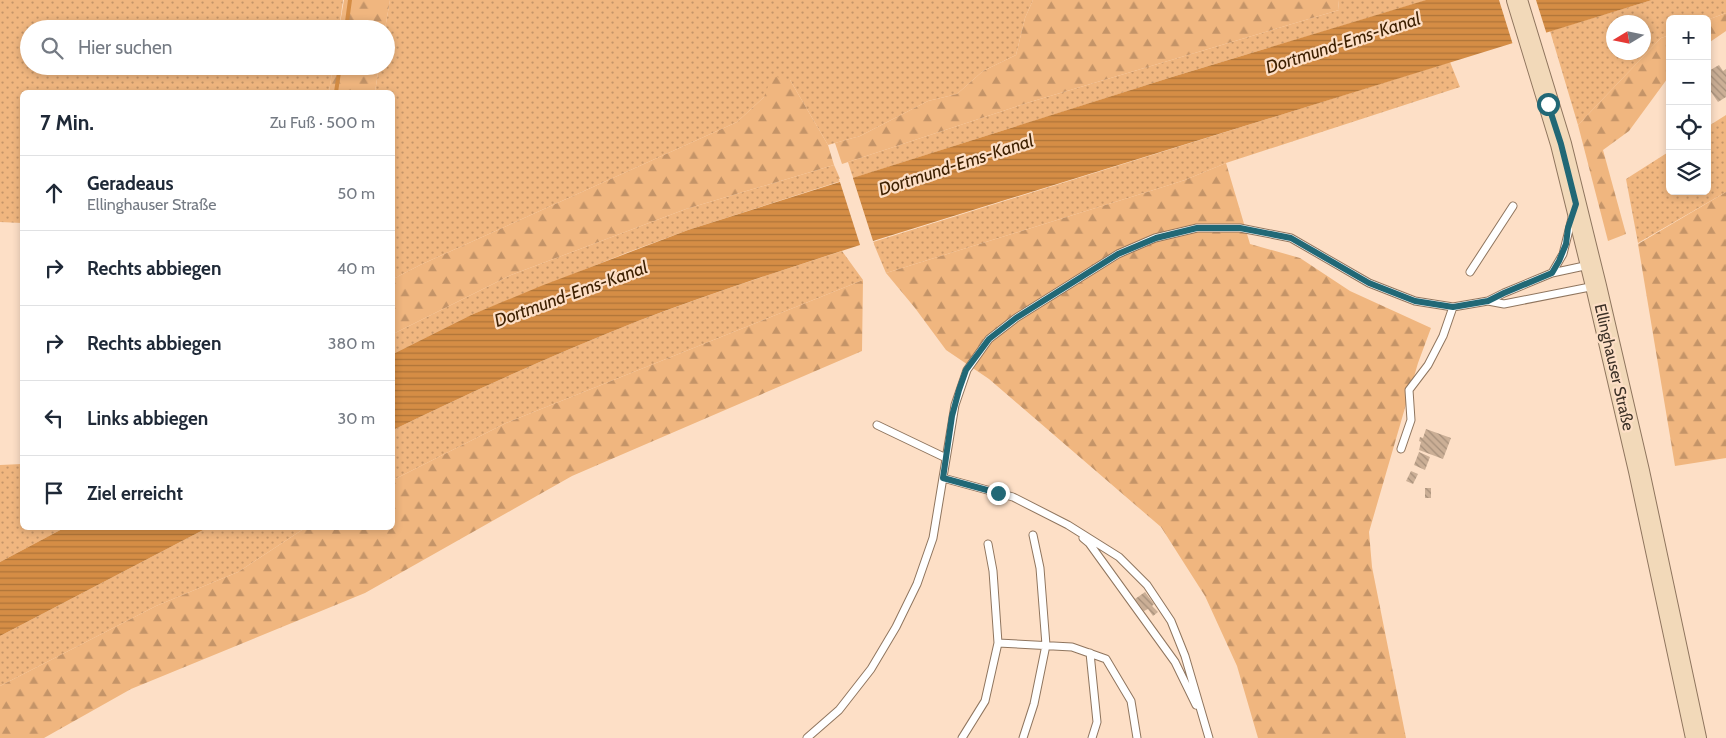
<!DOCTYPE html>
<html lang="de">
<head>
<meta charset="utf-8">
<style>
  body { margin:0; font-family:Cabin,sans-serif; background:#f6f6f7; color:#1f2937 }
  .controls { position:absolute; right:15px; top:15px; display:grid; overflow:hidden; border-radius:8px; box-shadow:0 2px 8px #0003 }
  .controls button { width:45px; height:45px; display:grid; place-items:center; padding:0; border:0; border-bottom:1px solid #e0e1e3; background:#fff; color:#1f2937; font:25px sans-serif }
  .compass { position:absolute; left:1606px; top:15px; width:45px; height:45px; border-radius:50%; background:#fff; box-shadow:0 2px 8px #0003; rotate:260deg }
  .stop { position:absolute; width:15px; height:15px; margin:-11px; border:4px solid #216876; border-radius:50%; background:#fff }
  .stop.end { background:#216876; border-color:#fff; box-shadow:0 1px 5px #0008 }
  .list { margin:0; padding:0; list-style:none }
  h2 { display:flex; justify-content:space-between; align-items:center; height:65px; margin:0; padding:0 20px; font-size:21px }
  h2 small { font-size:16px; font-weight:400; color:#747a83 }
  .list li { display:grid; grid-template-columns:32px 1fr auto; gap:15px; align-items:center; box-sizing:border-box; height:75px; padding:0 20px; border-top:1px solid #e0e1e3 }
  .list b { display:block; font-size:19px; white-space:nowrap }
  .list p { margin:0; font-size:16px; white-space:nowrap; color:#747a83 }
  .list em { font-size:16px; font-style:normal; color:#747a83 }
  .icon { flex:none; width:28px; height:28px; fill:none; stroke:currentColor; stroke-width:2; stroke-linecap:round; stroke-linejoin:round }
  .map { position:relative; flex:none; width:1726px; height:738px; overflow:hidden }
  .search { position:absolute; background:#fff; box-shadow:0 2px 8px #0003; left:20px; top:20px; width:375px; height:55px; display:flex; align-items:center; gap:12px; box-sizing:border-box; padding:0 18px; border-radius:28px; color:#747a83; font-size:19px }
  .panel { position:absolute; background:#fff; box-shadow:0 2px 8px #0003; left:20px; top:90px; width:375px; height:440px; border-radius:8px }
  .map>svg:first-child { display:block }
  .grass { fill:url(#grass-dots); fill-rule:evenodd }
  .forest { fill:url(#forest-firs) }
  .water { fill:url(#water-rules) }
  .pier { fill:#fddfc6 }
  .lines { fill:none; stroke-linecap:round; stroke-linejoin:round }
  .stream { stroke:#d58d45; stroke-width:4 }
  .building { fill:url(#building-back-hatch) }
  .service-casing { stroke:#8f755e; stroke-width:9 }
  .secondary-casing { stroke:#8f755e; stroke-width:22 }
  .service { stroke:#fff; stroke-width:7 }
  .secondary { stroke:#f2d9b9; stroke-width:20 }
  .route { stroke:#216876; stroke-width:6 }
  .labels { text-anchor:middle; stroke-width:4.5; stroke-linejoin:round; paint-order:stroke }
  .street-label { font-size:16px; fill:#3b3026; stroke:#fddfc6 }
  .water-label { font-size:18px; font-style:italic; fill:#3e2102; stroke:#fddfc6 }
</style>
</head>
<body>
<div class="map">
<svg width="1726" height="738" viewBox="0 0 1726 738">
  <defs>
    <pattern id="grass-dots" width="8" height="8" patternUnits="userSpaceOnUse" patternTransform="scale(1.25)"><rect width="8" height="8" fill="#f0b67f"/><path d="M2 2h.1M6 6h.1" fill="none" stroke="#c49468" stroke-width="1.8" stroke-linecap="round"/></pattern>
    <pattern id="forest-firs" width="22" height="20" patternUnits="userSpaceOnUse" patternTransform="scale(1.25)"><rect width="22" height="20" fill="#f0b67f"/><path d="M5 1l3.5 6h-7zM16 11l3.5 6h-7z" fill="#c49468"/></pattern>
    <pattern id="water-rules" width="6" height="5" patternUnits="userSpaceOnUse" patternTransform="scale(1.25)"><rect width="6" height="5" fill="#d58d45"/><path d="M0 2.5h6" fill="none" stroke="#ae7439"/></pattern>
    <pattern id="building-back-hatch" width="6" height="6" patternUnits="userSpaceOnUse" patternTransform="scale(1.25)"><rect width="6" height="6" fill="#cbaf96"/><path d="M-1 5l2 2M0 0l6 6M5-1l2 2" fill="none" stroke="#a68f7a"/></pattern>
  </defs>
  <rect width="100%" height="100%" fill="#fddfc6"/>
  <path class="grass" d="M 0,0 L 343,0 L 339,29 L 29,29 L 29,66 L 333,66 L 329,92 L 22,92 L 22,223 L 0,222 Z
    M 390,0 L 1033,0 L 1025,18 L 1016,55 L 983,71 L 957,94 L 928,101 L 860,136 L 828,145 L 790,80 L 764,97 L 737,122 L 420,265 L 393,279 L 392,92 L 375,92 L 379,66 L 386,66 L 385,29 Z
    M 1338,0 L 1427,0 L 1172,77 L 853,178 L 848,162 L 1030,102 L 1339,10 Z
    M 1652,0 L 1726,0 L 1726,13 L 1707,20 L 1707,19 L 1670,19 L 1670,35 L 1661,38 L 1578,125 L 1550,31 ZM 1614,22 L 1644,22 L 1644,52 L 1614,52 Z
    M 1450,62 L 1460,87 L 1226,163 L 1185,180 L 1144,193 L 886,273 L 873,242 Z
    M 1726,115 L 1726,192 L 1638,243 L 1626,179 L 1670,151 L 1670,191 L 1707,191 L 1707,127 Z
    M 834,165 L 841,181 L 688,230 L 626,253 L 471,315 L 393,354 L 393,334 L 511,275 L 686,209 Z
    M 842,251 L 863,280 L 506,423 L 393,480 L 393,430 C 473,391 555,354 638,321 C 706,295 774,273 842,251 Z
    M 22,464 L 22,528 L 64,528 L 0,562 L 0,465 Z
    M 207,528 L 305,528 L 238,572 L 156,606 L 0,686 L 0,636 Z"/>
  <path class="forest" d="M 344,0 L 390,0 L 385,29 L 339,29 Z
    M 1033,0 L 1338,0 L 1339,10 L 1030,102 L 842,164 L 835,143 L 860,136 L 928,101 L 957,94 L 983,71 L 1016,55 L 1025,18 Z
    M 1726,13 L 1726,31 L 1707,44 L 1707,20 Z
    M 1670,35 L 1670,75 L 1629,131 L 1603,150 L 1626,234 L 1608,241 L 1578,125 L 1661,38 Z
    M 333,66 L 379,66 L 375,92 L 329,92 Z
    M 772,76 L 790,80 L 828,145 L 834,165 L 686,209 L 511,275 L 393,334 L 393,279 L 420,265 L 737,122 L 764,97 Z
    M 1226,163 L 1250,244 L 1300,258 L 1350,291 L 1431,328 L 1418,363 L 1369,532 L 1372,567 L 1406,738 L 1258,738 L 1237,666 L 1205,596 L 1161,527 L 989,379 L 946,350 L 915,308 L 886,273 L 1144,193 L 1185,180 Z
    M 1726,192 L 1726,458 L 1675,466 L 1638,244 Z
    M 863,280 L 862,351 L 572,476 L 365,593 L 131,689 L 44,738 L 0,738 L 0,686 L 156,606 L 238,572 L 305,528 L 392,528 L 393,480 L 506,423 Z"/>
  <path class="water" d="M 1426,0 L 1652,0 L 860,245 C 786,269 711,293 638,321 C 555,354 473,391 393,430 L 393,354 L 471,315 L 541,286 L 688,230 L 1172,77 Z
    M 64,528 L 207,528 L 0,636 L 0,562 Z"/>
  <path class="pier" d="M 1499,0 L 1536,0 L 1547,35 L 1513,45 Z
    M 852,175 L 874,244 L 861,248 L 839,179 Z"/>
  <g class="lines">
    <path class="stream" d="M 346,29 L 350,0
      M 336,92 L 340,66"/>
  </g>
  <path class="building" d="M 1719,65 L 1723,71 L 1726,69 L 1726,97 L 1718,102 L 1707,86 L 1707,72 Z
    M 1426,429 L 1451,438 L 1443,459 L 1419,450 L 1421,442 L 1419,441 L 1420,437 L 1423,438 Z
    M 1419,452 L 1430,457 L 1425,470 L 1414,465 Z
    M 1411,471 L 1418,474 L 1413,484 L 1406,481 Z
    M 1425,488 L 1431,488 L 1431,498 L 1425,498 Z
    M 1145,592 L 1154,604 L 1152,606 L 1158,612 L 1153,616 L 1148,609 L 1144,611 L 1135,599 Z"/>
  <g class="lines">
    <g class="service-casing">
      <path id="service" d="M 1470,272 L 1513,206
        M 1552,273 L 1563,254 L 1573,214
        M 1488,301 L 1504,304 L 1595,286
        M 877,425 L 946,458
        M 1401,449 L 1411,420 L 1409,390 L 1428,365 L 1443,336 L 1453,307
        M 943,478 L 1013,497 L 1068,525 L 1119,557 L 1147,585 L 1171,621 L 1185,656 L 1209,738
        M 1083,538 L 1089,543 L 1175,662 L 1196,705
        M 998,643 L 1072,647 L 1106,659 L 1131,701 L 1137,738
        M 1090,653 L 1097,722 L 1092,738
        M 807,738 L 839,710 L 871,669 L 896,627 L 917,584 L 933,538 L 955,405 L 967,370 L 989,339 L 1016,318 L 1118,254 L 1155,238 L 1197,228 L 1240,228 L 1291,238 L 1369,283 L 1415,301 L 1453,307 L 1488,301 L 1504,293 L 1552,273 L 1589,265
        M 962,738 L 985,701 L 998,643 L 993,571 L 988,544
        M 1023,738 L 1034,704 L 1046,645 L 1040,568 L 1033,535"/>
    </g>
    <g class="secondary-casing">
      <path id="secondary" d="M 1517,0 L 1561,144 L 1596,286 L 1639,471 L 1696,738"/>
    </g>
    <use href="#service" class="service"/>
    <use href="#secondary" class="secondary"/>
  </g>
  <g class="lines">
    <path class="route" d="M 998,493 L 943,478 L 952,416 L 959,390 L 966,370 L 989,339 L 1016,318 L 1118,254 L 1156,238 L 1197,228 L 1240,228 L 1291,238 L 1369,283 L 1415,301 L 1453,307 L 1488,301 L 1504,293 L 1552,273 L 1559,261 L 1566,244 L 1568,228 L 1576,204 L 1561,144 L 1548,104"/>
  </g>
  <g class="labels">
    <g class="street-label">
      <text transform="translate(1615 367) rotate(77)" y="6">Ellinghauser Straße</text>
    </g>
    <g class="water-label">
      <text transform="translate(1343 43) rotate(-18)" y="6">Dortmund-Ems-Kanal</text>
      <text transform="translate(956 165) rotate(-18)" y="6">Dortmund-Ems-Kanal</text>
      <text transform="translate(571 294) rotate(-20)" y="6">Dortmund-Ems-Kanal</text>
    </g>
  </g>
</svg>
<div class="controls">
<button>+</button>
<button>−</button>
<button><svg class="icon" aria-label="locate" viewBox="0 0 24 24"><circle cx="12" cy="12" r="6"/><path d="M12 2v4M12 18v4M2 12h4M18 12h4"/></svg></button>
<button><svg class="icon" aria-label="layers" viewBox="0 0 24 24"><path d="M12 4l9 5-9 5-9-5zM3 14l9 5 9-5"/></svg></button>
</div>
<svg class="compass" viewBox="-18 -18 36 36"><path d="M0-13l5 13h-10z" fill="#e53935"/><path d="M0 13l5-13h-10z" fill="#747a83"/></svg>
<div class="stop" style="left:1548px;top:104px"></div>
<div class="stop end" style="left:998px;top:493px"></div>
<div class="search"><svg class="icon" aria-label="search" viewBox="0 0 24 24"><circle cx="10" cy="10" r="6"/><path d="M15 15l6 6"/></svg>Hier suchen</div>
<section class="panel">
<h2>7 Min.<small>Zu Fuß · 500 m</small></h2>
<ul class="list">
<li><svg class="icon" aria-label="ahead" viewBox="0 0 24 24"><path d="M12 20V5M6 11l6-6 6 6"/></svg><div><b>Geradeaus</b><p>Ellinghauser Straße</p></div><em>50 m</em></li>
<li><svg class="icon" aria-label="right" viewBox="0 0 24 24"><path d="M7 20v-9h11M14 6l5 5-5 5"/></svg><div><b>Rechts abbiegen</b></div><em>40 m</em></li>
<li><svg class="icon" aria-label="right" viewBox="0 0 24 24"><path d="M7 20v-9h11M14 6l5 5-5 5"/></svg><div><b>Rechts abbiegen</b></div><em>380 m</em></li>
<li><svg class="icon" aria-label="left" viewBox="0 0 24 24"><path d="M17 20v-9H6M10 6l-5 5 5 5"/></svg><div><b>Links abbiegen</b></div><em>30 m</em></li>
<li><svg class="icon" aria-label="arrive" viewBox="0 0 24 24"><path d="M6 21V4h12l-3 4 3 4H6"/></svg><div><b>Ziel erreicht</b></div></li>
</ul>
</section>
</div>
</body>
</html>
